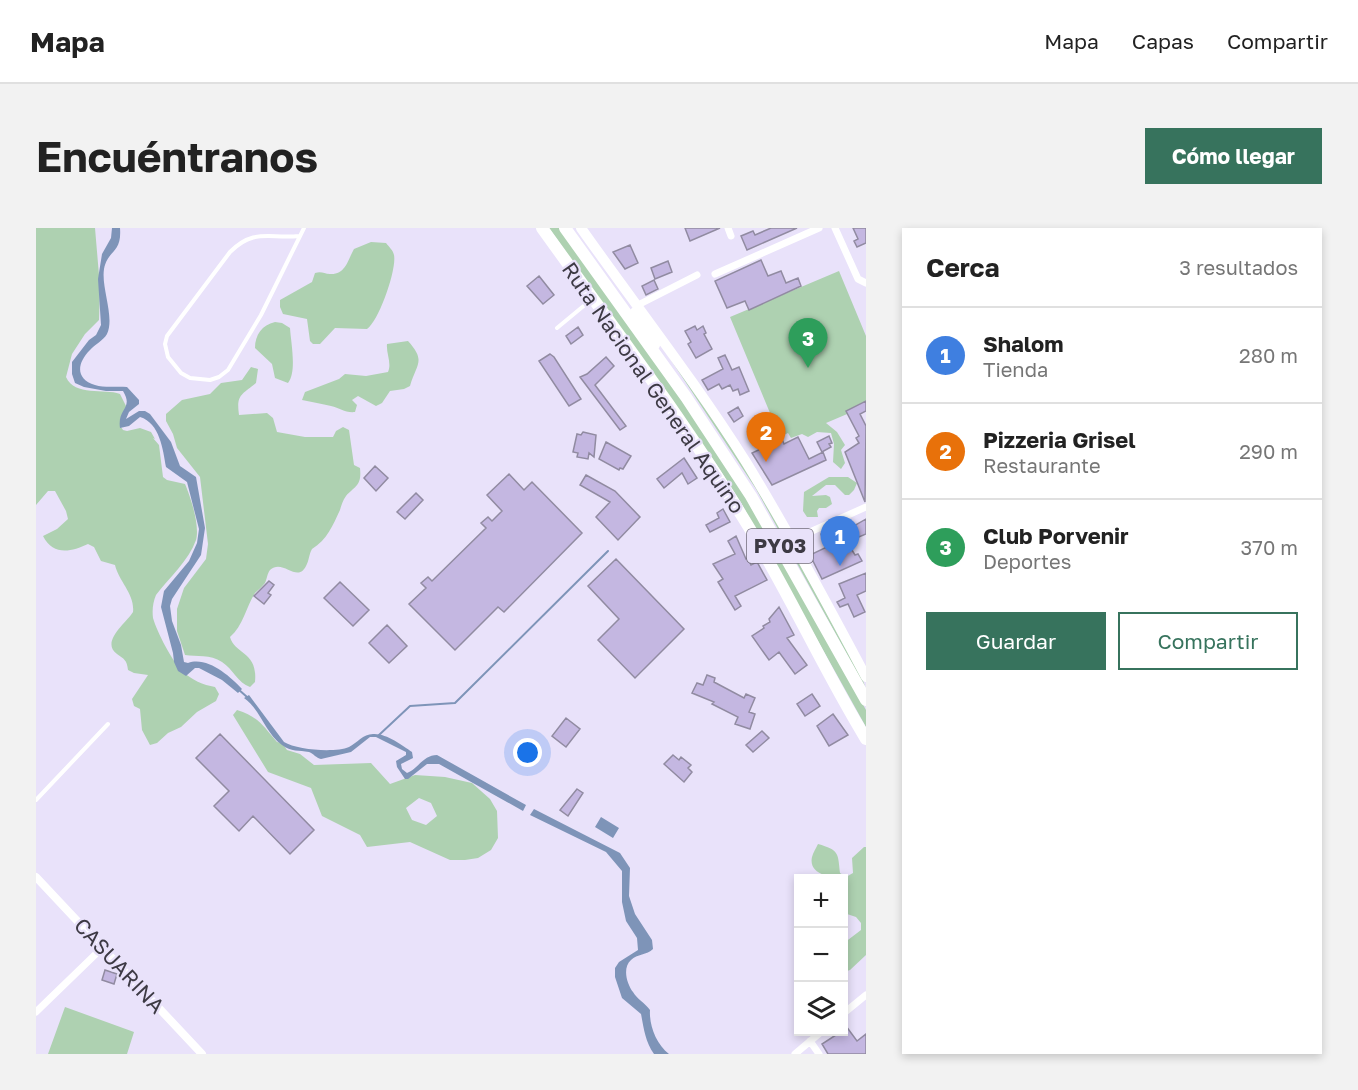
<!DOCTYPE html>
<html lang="es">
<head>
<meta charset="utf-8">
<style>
  body { margin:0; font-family:"Golos Text",sans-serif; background:#f2f2f2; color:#222 }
  .controls { position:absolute; right:18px; bottom:18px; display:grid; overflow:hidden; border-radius:0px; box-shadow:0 3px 9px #0003 }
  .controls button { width:54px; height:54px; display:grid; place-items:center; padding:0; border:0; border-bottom:2px solid #e0e0e0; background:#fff; color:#222; font:30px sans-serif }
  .you { position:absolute; left:492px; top:525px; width:21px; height:21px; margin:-15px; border:4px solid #fff; border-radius:50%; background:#1a73e8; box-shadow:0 0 0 9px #1a73e833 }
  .badge { display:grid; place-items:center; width:39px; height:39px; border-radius:50%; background:#37735d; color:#fff; font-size:20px; font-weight:700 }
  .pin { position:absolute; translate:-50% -50px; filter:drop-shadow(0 2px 3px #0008) }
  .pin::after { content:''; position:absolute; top:32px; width:21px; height:18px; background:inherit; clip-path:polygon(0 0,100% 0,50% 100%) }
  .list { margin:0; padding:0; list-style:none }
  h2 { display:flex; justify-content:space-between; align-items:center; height:78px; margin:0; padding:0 24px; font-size:26px }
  h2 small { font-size:20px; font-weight:400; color:#767676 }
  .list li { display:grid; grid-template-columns:39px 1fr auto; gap:18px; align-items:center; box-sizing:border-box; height:96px; padding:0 24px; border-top:2px solid #e0e0e0 }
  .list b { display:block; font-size:22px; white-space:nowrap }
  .list p { margin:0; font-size:20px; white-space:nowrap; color:#767676 }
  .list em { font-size:20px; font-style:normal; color:#767676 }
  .actions { display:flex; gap:12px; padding:18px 24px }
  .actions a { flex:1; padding:14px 0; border:2px solid #37735d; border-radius:0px; text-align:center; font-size:21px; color:#37735d }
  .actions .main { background:#37735d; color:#fff }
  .icon { flex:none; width:33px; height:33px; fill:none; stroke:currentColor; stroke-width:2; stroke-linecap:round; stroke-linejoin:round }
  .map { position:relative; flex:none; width:830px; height:826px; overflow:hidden; border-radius:0px }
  header { display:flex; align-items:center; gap:36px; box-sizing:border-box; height:84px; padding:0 30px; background:#fff; border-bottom:2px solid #e0e0e0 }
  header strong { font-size:28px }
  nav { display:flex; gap:33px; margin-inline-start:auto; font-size:21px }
  .intro { display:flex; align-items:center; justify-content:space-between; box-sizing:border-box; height:144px; padding:0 36px }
  h1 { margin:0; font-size:42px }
  .button { padding:15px 27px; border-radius:0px; background:#37735d; color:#fff; font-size:21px; font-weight:700 }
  main { display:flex; gap:36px; padding:0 36px }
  aside { flex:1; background:#fff; border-radius:0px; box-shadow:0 3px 9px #0003 }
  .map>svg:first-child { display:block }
  .green { fill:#aed1b1; fill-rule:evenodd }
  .water { fill:#7e94b8 }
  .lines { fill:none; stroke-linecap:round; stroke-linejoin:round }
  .stream { stroke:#7e94b8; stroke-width:2 }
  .building { fill:#c4b7e1; stroke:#918ba1; stroke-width:1.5 }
  .service { stroke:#fff; stroke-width:4 }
  .minor { stroke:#fff; stroke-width:7 }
  .tertiary { stroke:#fff; stroke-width:8 }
  .primary { stroke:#fff; stroke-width:10 }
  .motorway { stroke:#fff; stroke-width:12 }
  .labels { text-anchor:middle; stroke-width:4.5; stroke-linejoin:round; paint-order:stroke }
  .shield { fill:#e9e2fa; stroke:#716c7b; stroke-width:1.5 }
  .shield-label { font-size:20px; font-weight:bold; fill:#3d3a44 }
  .street-label { font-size:21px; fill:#3d3a44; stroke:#e9e2fa }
</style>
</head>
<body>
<header>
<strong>Mapa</strong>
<nav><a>Mapa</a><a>Capas</a><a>Compartir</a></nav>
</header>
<div class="intro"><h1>Encuéntranos</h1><a class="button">Cómo llegar</a></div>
<main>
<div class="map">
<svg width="830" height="826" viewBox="0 0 830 826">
  <rect width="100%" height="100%" fill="#e9e2fa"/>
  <path class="green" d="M 0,0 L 59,0 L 64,59 L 63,92 L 49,106 L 36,126 L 30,149 C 39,169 68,160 84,166 L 92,182 L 88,189 L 85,199 L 87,202 L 91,203 L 104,200 L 115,204 L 119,211 L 117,210 L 123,217 L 127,249 L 131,252 L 149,256 C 155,270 164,298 160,312 C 153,332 133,350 120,367 C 117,374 116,382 117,390 C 121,404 136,433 146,443 C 156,452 167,457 179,459 L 183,466 L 180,473 L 161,484 L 145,499 L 132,505 L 121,515 L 114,517 L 106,502 L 104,481 L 98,478 L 96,471 L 112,447 L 98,445 L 92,442 C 91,432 88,431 81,426 C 64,414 91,394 97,384 C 99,366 83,354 79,337 L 65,333 L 58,319 L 52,316 C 35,324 17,328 7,308 L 21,301 L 32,291 L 30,283 L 19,263 L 12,263 L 0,277 Z
    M 513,0 L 523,0 L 664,198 L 711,269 L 830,482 L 830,499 L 704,273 L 681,237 Z
    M 335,14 L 350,15 C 353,19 357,22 358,27 C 361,41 343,93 331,101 L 299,100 L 284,116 L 277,116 L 274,113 L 271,91 L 247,86 L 244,79 L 244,72 L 276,54 L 279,45 C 286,43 288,46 294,46 C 310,47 312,31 318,21 Z
    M 803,43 L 830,108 L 830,178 L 790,195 L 801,204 L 809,217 L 805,222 L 809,235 L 805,241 L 797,234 L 798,216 L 795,205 L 781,204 L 772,209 L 766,206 L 755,210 L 752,205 L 744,209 L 694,89 Z
    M 239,94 L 246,95 L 254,100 C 255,115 261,144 252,155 L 239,150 L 236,136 L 219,120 C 219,107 226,97 239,94 Z
    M 372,113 C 390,133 381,135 374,158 L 368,161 L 354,163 L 346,175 L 340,178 L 322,168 L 316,172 L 321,177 L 319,184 C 309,185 304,180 295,178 C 286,176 276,174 266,172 L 269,164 L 303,151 L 309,146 L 330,148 L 352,144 C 356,135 350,126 351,116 Z
    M 631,122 L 722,260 L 825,447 L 830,461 L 720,261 L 629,123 Z
    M 215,139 L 222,141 L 220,155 C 206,167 200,166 203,187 L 231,185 L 237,190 L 241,204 L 269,209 L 297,209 L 300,203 L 307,199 L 313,202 L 318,237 L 324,240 C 326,258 319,258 310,268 C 307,272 305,278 304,282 C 297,297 291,312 276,321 C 273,326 273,333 270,338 C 261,356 247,330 234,342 C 231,346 231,351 229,355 C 226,359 222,362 219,365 C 210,379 207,398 194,409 C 199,427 222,423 219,454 L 214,459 C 202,455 197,441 186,434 C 174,426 161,429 149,427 L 141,403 L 141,381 L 148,360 L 170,331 L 172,316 L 164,249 L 141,220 L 137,206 L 130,193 L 130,186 L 146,172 L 174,166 L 185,155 L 206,152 Z
    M 793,249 L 812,249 L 821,255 L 818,262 L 813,267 L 809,267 L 799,257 L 790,257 L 776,268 L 790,267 L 794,269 L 796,276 L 790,280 L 783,280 L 781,283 L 782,289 L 771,289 L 767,283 L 768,264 Z
    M 201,482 C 223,489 227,498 241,514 L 246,515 L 251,522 L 264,526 L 278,537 L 335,535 L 354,556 L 379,547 L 409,549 L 436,555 L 454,571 L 461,583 L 462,610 L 455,622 L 442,630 L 429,632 L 414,632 L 374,614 L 331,619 L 324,607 L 286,588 L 275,560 L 232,544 L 197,487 ZM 383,570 L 395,575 L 401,588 L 390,597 L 376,592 L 370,580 Z
    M 782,616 C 803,622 802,625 804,645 L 810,649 L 817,645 L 816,630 L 828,619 L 830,619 L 830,727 L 814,742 L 808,744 L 808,715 L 825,702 L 825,695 L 820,689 L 808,685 L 808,650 C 796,650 772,647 776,629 C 777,625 780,620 782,616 Z
    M 29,779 L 98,804 L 91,826 L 12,826 Z"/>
  <path class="water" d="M 76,0 L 84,0 C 86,26 72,21 68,41 C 65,60 79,89 71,106 C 67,113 59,116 54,122 C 41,135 39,151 59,157 C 68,160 81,158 91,159 L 103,172 L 103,176 L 93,184 L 90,191 L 103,183 L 109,183 L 114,186 L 135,214 L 144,238 L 160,249 L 169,300 L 165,327 L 136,371 L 134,378 L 136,393 L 145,417 L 148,434 L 152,435 C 171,428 194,448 206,461 L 202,465 L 186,452 L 163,440 L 159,440 L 150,448 L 142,443 L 138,434 L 137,425 L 125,379 L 128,363 L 153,333 L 161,315 L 163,301 L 151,254 L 130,239 C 127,222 124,195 104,189 L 93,198 L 84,200 C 81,180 98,181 87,163 L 70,163 L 48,159 L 39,155 L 36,146 L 36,134 L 53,112 L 60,107 L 65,97 L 62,51 L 66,26 L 75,10 Z
    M 213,467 L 248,514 C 261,522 299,525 313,519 C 321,515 327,506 337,506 C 350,505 366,517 376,524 L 377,530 L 365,536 L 366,541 L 371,545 C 382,541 387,527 401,527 L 490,577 L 487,583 L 403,536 L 391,536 L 372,551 L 369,551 L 361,539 L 360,533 L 370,527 L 370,524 L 340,509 L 334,509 L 315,524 L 285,531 C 280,530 278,526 273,524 C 263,522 255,524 246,517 C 229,505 225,482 208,470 Z
    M 498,581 L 584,625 L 594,640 L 593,668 L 599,686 L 616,712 L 617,721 C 611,727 601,726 595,732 C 586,740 591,756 597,764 C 601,771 609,775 614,782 C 613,797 620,816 633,826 L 618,826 C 609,813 608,801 605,786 L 586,770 L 579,749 L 579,740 L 583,734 L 602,722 L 601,710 L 590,693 L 586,674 L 586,643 L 570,624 L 494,587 Z
    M 565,589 L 583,600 L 577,610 L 559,599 Z"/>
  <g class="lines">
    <path class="stream" d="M 202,461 L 211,469
      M 343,507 L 374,478 L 419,475 L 572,323"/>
  </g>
  <path class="building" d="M 649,0 L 684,0 L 654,13 Z
    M 735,0 L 761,0 L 711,22 L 705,8 L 717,3 L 719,7 Z
    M 817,0 L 830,0 L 830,15 L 821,19 L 818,13 L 822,11 Z
    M 594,17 L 602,35 L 589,41 L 577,24 Z
    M 725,32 L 732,48 L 745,43 L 750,55 L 762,50 L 765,58 L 713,82 L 709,73 L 691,80 L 679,53 Z
    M 632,33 L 636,44 L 619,51 L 615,40 Z
    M 503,48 L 518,67 L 507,76 L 491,58 Z
    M 618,52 L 622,61 L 610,67 L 606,58 Z
    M 659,98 L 661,102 L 667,98 L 670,105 L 668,106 L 676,121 L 660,130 L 652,116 L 655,114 L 649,103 Z
    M 542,99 L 547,107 L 535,116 L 530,108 Z
    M 514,126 L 518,129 L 545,171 L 533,178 L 503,133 Z
    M 689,127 L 696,142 L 703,139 L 713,163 L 704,167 L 702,161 L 697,163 L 694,157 L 686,161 L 683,156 L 672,162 L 666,152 L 687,141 L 682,130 Z
    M 570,129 L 578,138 L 559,157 L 590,198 L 584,202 L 544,149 L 551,146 Z
    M 830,173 L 830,183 L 824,186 L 830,198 L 829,274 L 809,224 L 823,215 L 820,210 L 823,208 L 810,183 Z
    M 702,179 L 707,188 L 698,194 L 692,185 Z
    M 547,204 L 560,207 L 558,229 L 553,225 L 552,231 L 541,229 L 542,225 L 537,224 L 541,206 L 545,207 Z
    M 793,208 L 796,215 L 793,216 L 795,219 L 786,224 L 781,214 Z
    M 762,209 L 773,231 L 787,224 L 790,232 L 736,257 L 716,225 L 746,211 L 748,216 Z
    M 570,214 L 595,228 L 587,241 L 584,240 L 583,242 L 563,231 Z
    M 648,230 L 661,250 L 652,256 L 646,245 L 628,260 L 621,251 Z
    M 339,238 L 352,250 L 340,263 L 328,250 Z
    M 473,246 L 488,262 L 496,254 L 546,305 L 468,384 L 462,379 L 419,422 L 373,376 L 390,360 L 385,355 L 392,349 L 396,353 L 450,300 L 445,295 L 452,289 L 456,293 L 466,283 L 451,267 Z
    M 550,247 L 579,263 L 604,289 L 582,312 L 560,289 L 574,274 L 544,257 Z
    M 380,265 L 387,272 L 369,291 L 361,284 Z
    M 687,281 L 694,294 L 674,304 L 670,297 L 683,290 L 681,285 Z
    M 830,291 L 830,306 L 811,314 L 819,327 L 822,326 L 826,333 L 786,351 L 774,327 L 791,319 L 785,306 L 801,298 L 803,301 L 817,295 L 818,298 Z
    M 700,308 L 710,331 L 712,330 L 715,337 L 721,334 L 731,352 L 699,368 L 705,378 L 699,382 L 682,354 L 687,351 L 677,336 L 699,326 L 692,313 Z
    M 580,331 L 648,401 L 599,450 L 562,412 L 583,391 L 552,358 Z
    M 830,345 L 830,363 L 821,367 L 829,384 L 818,389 L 812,376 L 804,379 L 801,374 L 809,370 L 803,356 Z
    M 233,353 L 238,357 L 232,365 L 235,367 L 228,376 L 218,368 Z
    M 304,354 L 333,382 L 317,398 L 288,370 Z
    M 743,379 L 758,407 L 751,410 L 771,437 L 759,446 L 743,424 L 733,432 L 716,408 L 728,400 L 727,398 L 734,394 L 733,391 Z
    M 351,397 L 371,418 L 353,435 L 333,415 Z
    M 671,447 L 679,450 L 678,454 L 708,470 L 710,466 L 719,470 L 713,484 L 719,486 L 714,501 L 699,496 L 702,489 L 676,476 L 678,474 L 656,465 L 661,455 L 667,457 Z
    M 776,466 L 784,478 L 769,488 L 761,476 Z
    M 797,486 L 812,507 L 793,518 L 781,498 Z
    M 530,490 L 544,501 L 530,519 L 516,508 Z
    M 726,503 L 733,510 L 717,524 L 710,517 Z
    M 184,506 L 278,602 L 254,626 L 217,588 L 203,603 L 178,578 L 193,563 L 160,530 Z
    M 637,527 L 643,532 L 645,529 L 655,537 L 652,540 L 656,544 L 648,554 L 628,536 Z
    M 541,561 L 547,565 L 532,588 L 524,582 Z
    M 69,742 L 81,746 L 78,756 L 66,752 Z
    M 807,794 L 821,813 L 830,806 L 830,826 L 792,826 L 786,816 L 800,807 L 798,804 L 807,804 Z"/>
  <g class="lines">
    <path class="service" d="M 263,8 C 233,11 218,0 194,24 L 131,108 L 129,116 L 132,129 L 145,145 L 154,150 L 174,152 L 183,149 L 192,142 L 225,87 L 268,0
      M 521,100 L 556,71
      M 0,572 L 72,496"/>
    <path class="minor" d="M 692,0 L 695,8
      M 799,0 L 822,51 L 830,55
      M 679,46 L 783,0
      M 602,77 L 661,47
      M 756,312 L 830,279
      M 0,784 L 66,720
      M 808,785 L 830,767
      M 774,813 L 783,826
      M 759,826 L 785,804"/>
    <path class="tertiary" d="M 0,649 L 166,826"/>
    <path class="primary" d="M 545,0 C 600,78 659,153 710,234 C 753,304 792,377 830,449
      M 599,84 L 619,117"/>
    <path class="motorway" d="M 506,0 C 574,95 645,188 706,288 C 751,360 786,439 830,511
      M 529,0 L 650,169 L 715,268 L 830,472"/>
  </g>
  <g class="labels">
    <rect class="shield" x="711" y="301" width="66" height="34" rx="4.5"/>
    <g class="shield-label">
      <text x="744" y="325">PY03</text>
    </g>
    <g class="street-label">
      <text transform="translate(617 160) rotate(55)" y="7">Ruta Nacional General Aquino</text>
      <text transform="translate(83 738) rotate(47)" y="7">CASUARINA</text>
    </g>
  </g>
</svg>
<div class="controls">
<button>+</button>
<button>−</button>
<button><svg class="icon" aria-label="layers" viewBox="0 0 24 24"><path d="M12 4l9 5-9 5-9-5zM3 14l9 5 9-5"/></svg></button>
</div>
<div class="you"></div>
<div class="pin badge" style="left:804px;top:338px;background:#3f7fe0">1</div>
<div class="pin badge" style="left:730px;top:234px;background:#e8710a">2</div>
<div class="pin badge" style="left:772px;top:140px;background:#2e9e5b">3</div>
</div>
<aside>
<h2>Cerca<small>3 resultados</small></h2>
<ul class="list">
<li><span class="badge" style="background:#3f7fe0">1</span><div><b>Shalom</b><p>Tienda</p></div><em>280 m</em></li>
<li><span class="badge" style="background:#e8710a">2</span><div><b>Pizzeria Grisel</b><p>Restaurante</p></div><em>290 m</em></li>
<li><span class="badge" style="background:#2e9e5b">3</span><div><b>Club Porvenir</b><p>Deportes</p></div><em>370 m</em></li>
</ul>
<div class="actions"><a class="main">Guardar</a><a>Compartir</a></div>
</aside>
</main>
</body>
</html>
